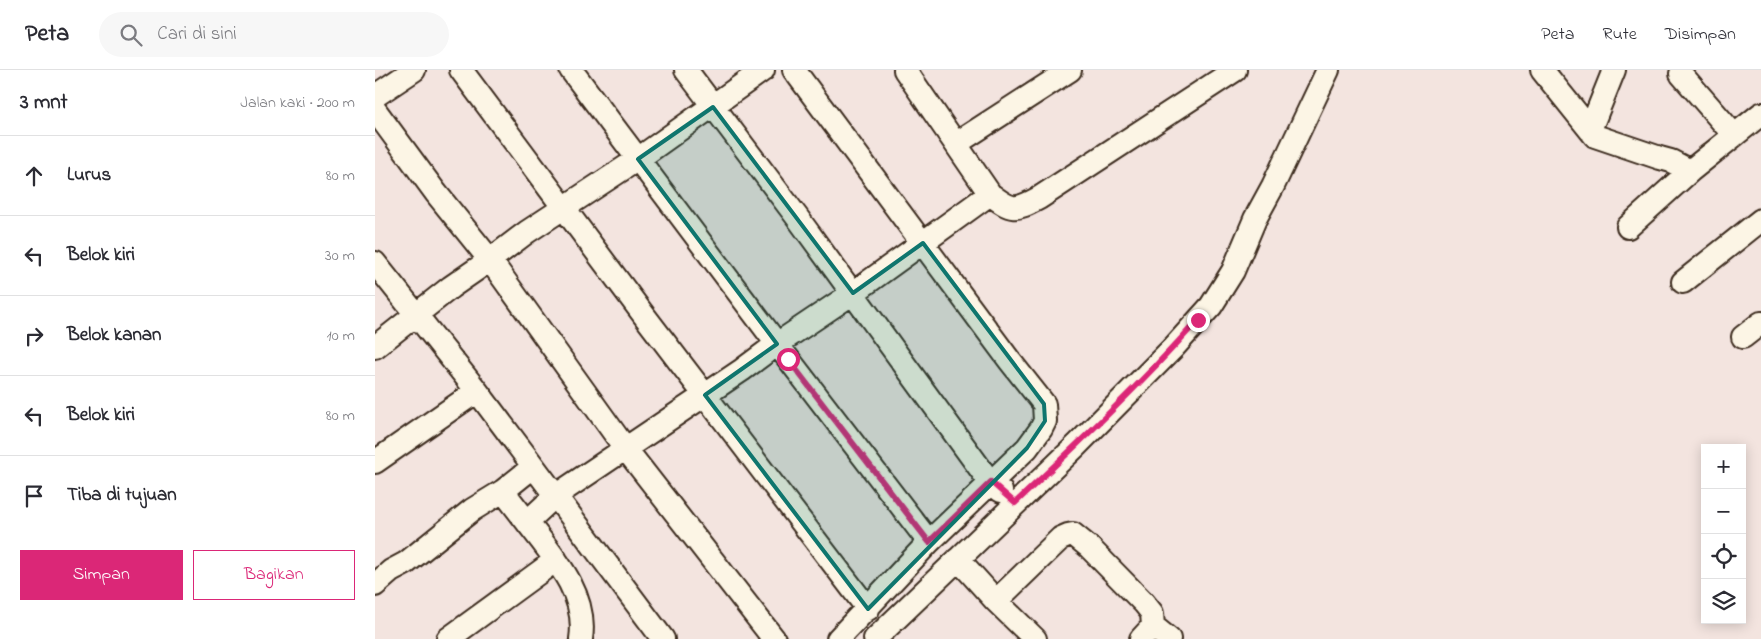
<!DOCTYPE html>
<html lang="id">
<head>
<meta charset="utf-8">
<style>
  body { margin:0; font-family:"Indie Flower",sans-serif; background:#f7f7f7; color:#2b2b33 }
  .controls { position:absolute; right:15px; bottom:15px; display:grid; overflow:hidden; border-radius:0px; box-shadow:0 2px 12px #0003 }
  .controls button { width:45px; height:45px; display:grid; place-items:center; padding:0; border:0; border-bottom:1px solid #e1e1e2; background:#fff; color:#2b2b33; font:25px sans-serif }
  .stop { position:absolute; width:15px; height:15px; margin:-11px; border:4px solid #db2777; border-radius:50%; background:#fff }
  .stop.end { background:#db2777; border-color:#fff; box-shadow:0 1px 5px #0008 }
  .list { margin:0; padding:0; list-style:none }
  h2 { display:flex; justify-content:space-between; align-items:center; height:65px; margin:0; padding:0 20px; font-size:21px }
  h2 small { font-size:16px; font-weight:400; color:#7c7c81 }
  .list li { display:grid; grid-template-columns:32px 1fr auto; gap:15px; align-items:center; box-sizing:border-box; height:80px; padding:0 20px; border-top:1px solid #e1e1e2 }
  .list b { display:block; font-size:19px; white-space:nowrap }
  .list em { font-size:16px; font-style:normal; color:#7c7c81 }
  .actions { display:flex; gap:10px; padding:15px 20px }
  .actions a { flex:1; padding:11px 0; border:1px solid #db2777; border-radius:0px; text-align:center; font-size:18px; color:#db2777 }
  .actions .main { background:#db2777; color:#fff }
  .icon { flex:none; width:28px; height:28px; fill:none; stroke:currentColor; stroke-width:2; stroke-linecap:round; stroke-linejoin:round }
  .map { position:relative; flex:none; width:1386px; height:569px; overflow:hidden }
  header { display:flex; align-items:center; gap:30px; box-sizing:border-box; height:70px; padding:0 25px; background:#fff; border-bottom:1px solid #e1e1e2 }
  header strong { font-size:24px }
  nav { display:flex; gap:28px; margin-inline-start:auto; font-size:18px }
  .search { width:350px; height:45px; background:#f7f7f7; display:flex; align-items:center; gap:12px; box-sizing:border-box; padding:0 18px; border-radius:28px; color:#7c7c81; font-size:19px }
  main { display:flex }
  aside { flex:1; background:#fff }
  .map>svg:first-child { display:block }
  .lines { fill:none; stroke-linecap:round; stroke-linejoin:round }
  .minor-casing { stroke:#3b2a1e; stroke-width:26 }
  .minor { stroke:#fcf5e5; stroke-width:22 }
  .route { stroke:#db2777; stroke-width:6 }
  .marked { fill:#0f766e; fill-opacity:0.2; stroke:#0f766e; stroke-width:4; stroke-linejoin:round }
</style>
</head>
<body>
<header>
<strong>Peta</strong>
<div class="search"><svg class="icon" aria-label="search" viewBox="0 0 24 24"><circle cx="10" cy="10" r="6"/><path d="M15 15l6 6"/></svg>Cari di sini</div>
<nav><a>Peta</a><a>Rute</a><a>Disimpan</a></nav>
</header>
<main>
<aside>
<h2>3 mnt<small>Jalan kaki · 200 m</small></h2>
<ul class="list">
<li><svg class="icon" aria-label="ahead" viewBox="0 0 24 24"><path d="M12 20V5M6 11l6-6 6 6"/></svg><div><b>Lurus</b></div><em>80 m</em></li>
<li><svg class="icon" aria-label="left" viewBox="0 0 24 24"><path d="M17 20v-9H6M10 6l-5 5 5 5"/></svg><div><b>Belok kiri</b></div><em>30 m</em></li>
<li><svg class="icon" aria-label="right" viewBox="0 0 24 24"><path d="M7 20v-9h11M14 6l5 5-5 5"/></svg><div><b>Belok kanan</b></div><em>10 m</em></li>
<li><svg class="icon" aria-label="left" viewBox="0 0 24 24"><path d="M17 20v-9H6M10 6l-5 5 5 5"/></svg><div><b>Belok kiri</b></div><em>80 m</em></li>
<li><svg class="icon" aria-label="arrive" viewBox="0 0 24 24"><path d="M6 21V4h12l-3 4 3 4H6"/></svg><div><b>Tiba di tujuan</b></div></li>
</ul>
<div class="actions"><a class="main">Simpan</a><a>Bagikan</a></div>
</aside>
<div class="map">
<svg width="1386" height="569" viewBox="0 0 1386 569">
  <rect width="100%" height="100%" fill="#f3e4df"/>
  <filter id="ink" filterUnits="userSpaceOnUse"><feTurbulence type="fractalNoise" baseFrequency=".02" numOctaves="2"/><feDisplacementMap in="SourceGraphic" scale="10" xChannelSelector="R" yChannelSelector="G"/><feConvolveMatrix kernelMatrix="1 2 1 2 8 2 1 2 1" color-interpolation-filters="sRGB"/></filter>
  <g filter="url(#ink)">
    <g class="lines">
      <g class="minor-casing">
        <path id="minor" d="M 86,0 L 268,244 L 493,539
          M 196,0 L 402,274 L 554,472
          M 311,0 L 422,147 L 615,412 L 626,421
          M 419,0 L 635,291 L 669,334 L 670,351 L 666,359 L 652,378 L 554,472 L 463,569
          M 530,0 L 615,124 C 637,141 640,141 664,128 L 860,0
          M 1167,0 L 1220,66 L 1285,88 L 1296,91 L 1315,101 L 1386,44
          M 1306,4 L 1359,65
          M 0,26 L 39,0
          M 0,40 L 61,123 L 115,190 L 250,378 L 399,569
          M 1215,60 L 1239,0
          M 582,73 L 695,0
          M 1253,157 L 1315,101
          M 0,193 L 102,321 L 288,569
          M 1308,212 L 1386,150
          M 1368,267 L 1386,253
          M 0,277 L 76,217 L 115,190 L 152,162 L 263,89 L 388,0
          M 0,392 L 102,321
          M 128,421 L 152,452
          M 583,489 L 621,531 L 660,569
          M 0,515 L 16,501 L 31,493 L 97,440 L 128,421 L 158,397
          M 621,531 L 686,468 L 693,465 L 698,464 L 714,477 L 769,533 L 777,543 L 778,556 L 766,569
          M 778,556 L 794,569
          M 73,569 L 181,490
          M 206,569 C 213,524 178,486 152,452 L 180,426 L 367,300 L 402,274 L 478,223 L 615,124
          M 500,569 L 702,375 L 799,277 L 836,236 L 858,201 L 880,149 L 898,116 L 953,0"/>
      </g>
      <use href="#minor" class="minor"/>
    </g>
  </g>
  <g class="lines" filter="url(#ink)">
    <path class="route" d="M 413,289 L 554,472 L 616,412 L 640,433 C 703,374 766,314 823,250"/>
  </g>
  <path class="marked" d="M 338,37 L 478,223 L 548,173 L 669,334 L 670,351 L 652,378 L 493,539 L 330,325 L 402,274 L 263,89 Z"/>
</svg>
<div class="controls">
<button>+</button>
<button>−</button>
<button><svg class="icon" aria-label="locate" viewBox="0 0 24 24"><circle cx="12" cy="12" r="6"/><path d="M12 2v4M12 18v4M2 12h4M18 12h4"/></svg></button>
<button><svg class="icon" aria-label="layers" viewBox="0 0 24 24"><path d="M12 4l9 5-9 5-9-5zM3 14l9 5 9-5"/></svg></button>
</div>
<div class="stop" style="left:413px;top:289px"></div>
<div class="stop end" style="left:823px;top:250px"></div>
</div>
</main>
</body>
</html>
